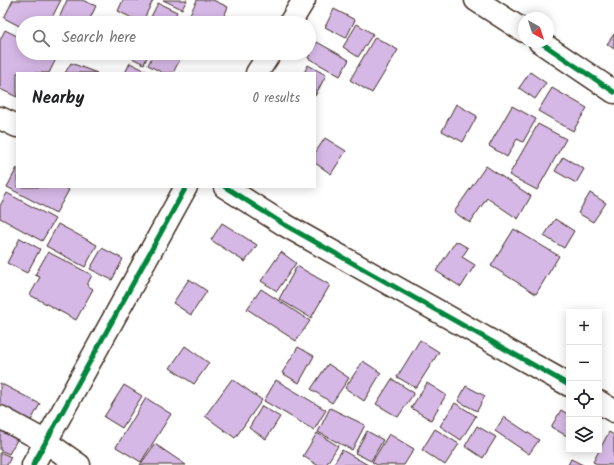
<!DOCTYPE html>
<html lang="en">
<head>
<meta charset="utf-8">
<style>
  body { margin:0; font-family:Kalam,sans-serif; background:#f6f6f6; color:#202124 }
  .controls { position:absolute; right:12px; bottom:12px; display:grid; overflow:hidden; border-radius:0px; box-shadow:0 2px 10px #0003 }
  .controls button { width:36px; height:36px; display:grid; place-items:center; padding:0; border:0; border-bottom:1px solid #e0e0e0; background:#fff; color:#202124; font:20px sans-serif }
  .compass { position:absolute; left:518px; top:12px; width:36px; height:36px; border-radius:50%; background:#fff; box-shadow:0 2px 10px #0003; rotate:141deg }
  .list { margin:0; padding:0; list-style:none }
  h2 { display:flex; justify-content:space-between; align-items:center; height:52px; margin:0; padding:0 16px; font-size:17px }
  h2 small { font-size:13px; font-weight:400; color:#757577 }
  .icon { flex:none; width:22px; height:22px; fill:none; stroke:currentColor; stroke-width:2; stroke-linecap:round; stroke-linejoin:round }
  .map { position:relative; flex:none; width:614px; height:465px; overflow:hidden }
  .search { position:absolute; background:#fff; box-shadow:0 2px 10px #0003; left:16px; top:16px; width:300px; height:44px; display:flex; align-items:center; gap:10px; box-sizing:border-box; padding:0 14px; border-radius:22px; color:#757577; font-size:15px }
  .panel { position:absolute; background:#fff; box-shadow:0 2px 10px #0003; left:16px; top:72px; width:300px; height:116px; border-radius:0px }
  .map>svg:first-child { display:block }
  .building { fill:#d6b8e6; stroke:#3b2a1e }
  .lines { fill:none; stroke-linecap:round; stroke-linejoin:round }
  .minor-casing { stroke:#3b2a1e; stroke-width:25 }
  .minor { stroke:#fff; stroke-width:22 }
  .cycleway-casing { stroke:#fff; stroke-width:8 }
  .cycleway { stroke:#00873e; stroke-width:5 }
</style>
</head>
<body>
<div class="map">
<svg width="614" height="465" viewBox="0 0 614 465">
  <rect width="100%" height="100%" fill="#fff"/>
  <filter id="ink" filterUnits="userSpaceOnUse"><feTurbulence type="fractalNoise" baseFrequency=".025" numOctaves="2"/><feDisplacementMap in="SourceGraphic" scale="8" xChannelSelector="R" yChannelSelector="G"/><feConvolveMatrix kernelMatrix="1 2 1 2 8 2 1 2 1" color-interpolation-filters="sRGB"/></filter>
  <g filter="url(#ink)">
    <path class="building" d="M 13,0 L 61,0 L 49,23 L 23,23 L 23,28 L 4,18 Z
      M 67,0 L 82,0 L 96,6 L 88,23 L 57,23 Z
      M 123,0 L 153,0 L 142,23 L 118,11 Z
      M 163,0 L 187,0 L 182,9 Z
      M 197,0 L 213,0 L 228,7 L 221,23 L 197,23 L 199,20 L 189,16 Z
      M 158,3 L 177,12 L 172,23 L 148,23 Z
      M 334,9 L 355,20 L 346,38 L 325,27 Z
      M 357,24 L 373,34 L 358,57 L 343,47 Z
      M 5,30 L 23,39 L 23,53 L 54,53 L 58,55 L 49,73 L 17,73 L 17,97 L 0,89 L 0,40 Z
      M 614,34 L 614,49 L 607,44 Z
      M 375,37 L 398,50 L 372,93 L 350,80 Z
      M 317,42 L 349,60 L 340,76 L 308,58 Z
      M 134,53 L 149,53 L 144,64 L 132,58 Z
      M 154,53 L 183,53 L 173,73 L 163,73 L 148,65 Z
      M 71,63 L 97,73 L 65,73 Z
      M 130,63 L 150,73 L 125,73 Z
      M 308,65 L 326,75 L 315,96 L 315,73 L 304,73 Z
      M 530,72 L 546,83 L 535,99 L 519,88 Z
      M 552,88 L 587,108 L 573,131 L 538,111 Z
      M 456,104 L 477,116 L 463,142 L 442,131 Z
      M 512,106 L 536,119 L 523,142 L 517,139 L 507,157 L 489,146 Z
      M 538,124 L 566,139 L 537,190 L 509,175 Z
      M 325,138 L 346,151 L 331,174 L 315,163 L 315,153 Z
      M 563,157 L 584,169 L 576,183 L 555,171 Z
      M 486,166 L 531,196 L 518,219 L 487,198 L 470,223 L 454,212 Z
      M 17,168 L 17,187 L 64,187 L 69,190 L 56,213 L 7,187 Z
      M 7,193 L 55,219 L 42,241 L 0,218 L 0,206 Z
      M 590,193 L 606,203 L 593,222 L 578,213 Z
      M 555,219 L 574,231 L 564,248 L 544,236 Z
      M 222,223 L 257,245 L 245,262 L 211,240 Z
      M 58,224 L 97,245 L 85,267 L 46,246 Z
      M 514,229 L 559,256 L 536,294 L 491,266 Z
      M 20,238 L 40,249 L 27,273 L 7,263 Z
      M 456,241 L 468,248 L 462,257 L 475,265 L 461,287 L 436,271 Z
      M 102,248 L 123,259 L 112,280 L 90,269 Z
      M 48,252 L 92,275 L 87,285 L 93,289 L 76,320 L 30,295 L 40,277 L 35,275 Z
      M 281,252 L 296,263 L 277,291 L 261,281 Z
      M 297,266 L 330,285 L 311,318 L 279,299 Z
      M 189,279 L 207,291 L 191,315 L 173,303 Z
      M 261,289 L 310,321 L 296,341 L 247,309 Z
      M 420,340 L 439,352 L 416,388 L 397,377 Z
      M 185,346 L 209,363 L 194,384 L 170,368 Z
      M 298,347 L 314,356 L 299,383 L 282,373 Z
      M 363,361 L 381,373 L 364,401 L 345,388 Z
      M 328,364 L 349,378 L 332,403 L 311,389 Z
      M 232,379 L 262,400 L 235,438 L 205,416 Z
      M 392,379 L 414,393 L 398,417 L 376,404 Z
      M 276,380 L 326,410 L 314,430 L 264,401 Z
      M 0,383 L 40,404 L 27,428 L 0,414 Z
      M 427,383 L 446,395 L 431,420 L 411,408 Z
      M 124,385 L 142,396 L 122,428 L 104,417 Z
      M 466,386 L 485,396 L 477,411 L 458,401 Z
      M 146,398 L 171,414 L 141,462 L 116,447 Z
      M 455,403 L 476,416 L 461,440 L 440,426 Z
      M 262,406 L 280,417 L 266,439 L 249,428 Z
      M 330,408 L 365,425 L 352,450 L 318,432 Z
      M 561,410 L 569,415 L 569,432 L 567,436 L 551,427 Z
      M 504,417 L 539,440 L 529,454 L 495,431 Z
      M 0,420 L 22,431 L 9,454 L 0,450 Z
      M 477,426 L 496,437 L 483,458 L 465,446 Z
      M 435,429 L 459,444 L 445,465 L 422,450 Z
      M 367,431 L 383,440 L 371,461 L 355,453 Z
      M 609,432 L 614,435 L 614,465 L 599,465 L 593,462 Z
      M 317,433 L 338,446 L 326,465 L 317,465 L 303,456 Z
      M 389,434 L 414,449 L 404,465 L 377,465 L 372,462 Z
      M 155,444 L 186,465 L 140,465 Z
      M 342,450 L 368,465 L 333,465 Z
      M 0,452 L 11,457 L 7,465 L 0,465 Z
      M 571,459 L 583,465 L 568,465 Z"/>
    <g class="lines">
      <g class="minor-casing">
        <path id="minor" d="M 476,0 L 524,31
          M 290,23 L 304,0
          M 540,42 L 614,92
          M 257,73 L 270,53
          M 0,118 L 17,126
          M 225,187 L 285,225 L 569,385
          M 599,402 L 614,411
          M 0,417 L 46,442 L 79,465
          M 33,465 L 186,187"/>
      </g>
      <use href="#minor" class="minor"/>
      <g class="cycleway-casing">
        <path id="cycleway" d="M 540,42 L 614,92
          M 225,187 L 285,225 L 569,385
          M 33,465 L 186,187"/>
      </g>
      <use href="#cycleway" class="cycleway"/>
    </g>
  </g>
</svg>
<div class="controls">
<button>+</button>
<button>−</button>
<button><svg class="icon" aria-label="locate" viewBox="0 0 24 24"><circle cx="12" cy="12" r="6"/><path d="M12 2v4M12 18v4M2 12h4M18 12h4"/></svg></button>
<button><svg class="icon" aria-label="layers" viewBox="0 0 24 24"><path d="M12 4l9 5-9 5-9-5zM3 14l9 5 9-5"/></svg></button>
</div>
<svg class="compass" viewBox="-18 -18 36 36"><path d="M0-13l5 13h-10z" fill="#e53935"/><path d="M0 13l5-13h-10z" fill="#757577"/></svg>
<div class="search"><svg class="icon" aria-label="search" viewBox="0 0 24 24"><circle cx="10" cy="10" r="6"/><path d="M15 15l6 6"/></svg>Search here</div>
<section class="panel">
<h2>Nearby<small>0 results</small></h2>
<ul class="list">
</ul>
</section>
</div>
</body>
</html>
